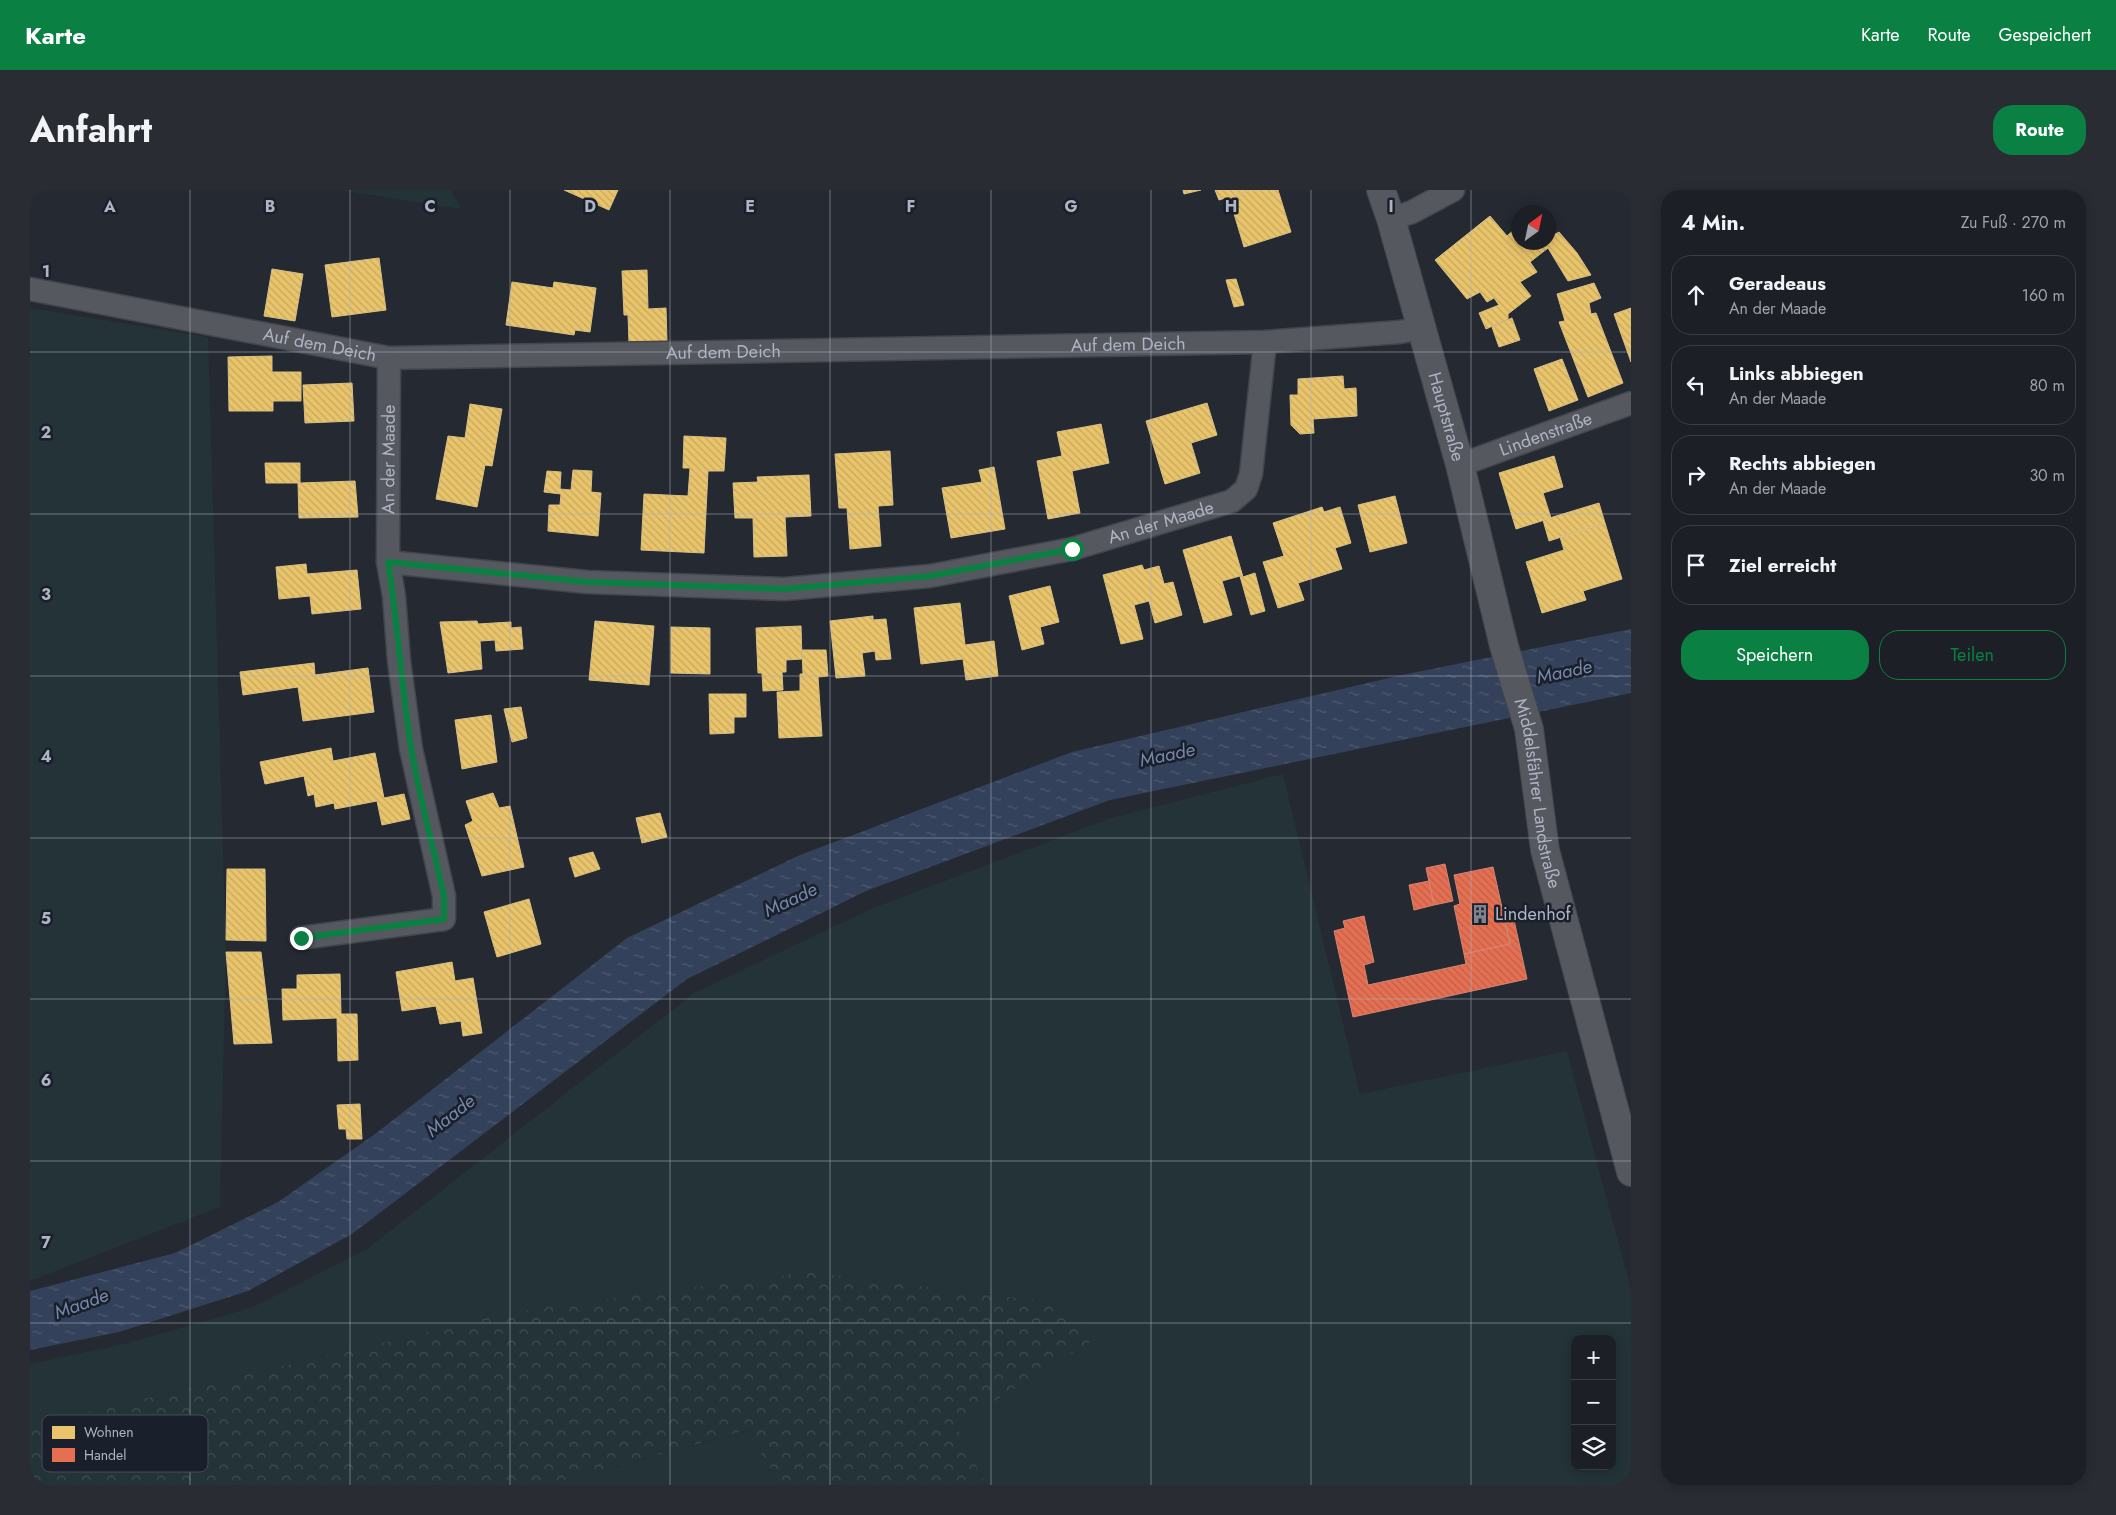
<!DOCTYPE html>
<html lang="de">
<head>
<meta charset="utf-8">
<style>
  body { margin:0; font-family:Jost,sans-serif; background:#292c32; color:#f1f3f6 }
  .controls { position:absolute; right:15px; bottom:15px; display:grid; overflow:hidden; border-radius:10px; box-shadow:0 2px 12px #0003 }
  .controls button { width:45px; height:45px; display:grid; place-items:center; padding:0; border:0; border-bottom:1px solid #3a3d42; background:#1c1f25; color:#f1f3f6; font:25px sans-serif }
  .compass { position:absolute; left:1481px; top:15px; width:45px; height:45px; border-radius:50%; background:#1c1f25; box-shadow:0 2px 12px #0003; rotate:33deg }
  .stop { position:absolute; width:15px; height:15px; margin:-11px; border:4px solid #0b8043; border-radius:50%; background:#fff }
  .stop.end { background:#0b8043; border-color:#fff; box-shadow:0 1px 5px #0008 }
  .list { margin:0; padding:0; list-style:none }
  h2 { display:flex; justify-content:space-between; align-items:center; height:65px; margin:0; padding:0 20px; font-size:21px }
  h2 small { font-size:16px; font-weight:400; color:#a0a2a7 }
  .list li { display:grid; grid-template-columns:32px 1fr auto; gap:15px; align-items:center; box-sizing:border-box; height:80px; margin:0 10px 10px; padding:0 10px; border:1px solid #3a3d42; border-radius:20px }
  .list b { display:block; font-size:19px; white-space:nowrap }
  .list p { margin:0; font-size:16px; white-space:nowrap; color:#a0a2a7 }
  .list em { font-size:16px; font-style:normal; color:#a0a2a7 }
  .actions { display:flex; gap:10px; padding:15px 20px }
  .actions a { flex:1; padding:11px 0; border:1px solid #0b8043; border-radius:20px; text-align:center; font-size:18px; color:#0b8043 }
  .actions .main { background:#0b8043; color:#fff }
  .icon { flex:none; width:28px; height:28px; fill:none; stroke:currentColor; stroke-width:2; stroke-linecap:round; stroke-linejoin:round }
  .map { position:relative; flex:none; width:1601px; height:1295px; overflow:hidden; border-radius:20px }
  header { display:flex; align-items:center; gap:30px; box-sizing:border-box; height:70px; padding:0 25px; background:#0b8043; color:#fff }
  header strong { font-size:24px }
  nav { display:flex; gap:28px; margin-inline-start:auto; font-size:18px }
  .intro { display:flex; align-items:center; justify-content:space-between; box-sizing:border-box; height:120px; padding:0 30px }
  h1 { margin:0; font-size:35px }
  .button { padding:12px 22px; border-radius:20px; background:#0b8043; color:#fff; font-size:18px; font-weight:700 }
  main { display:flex; gap:30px; padding:0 30px }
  aside { flex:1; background:#1c1f25; border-radius:20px; box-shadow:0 2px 12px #0003 }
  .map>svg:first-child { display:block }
  .grass { fill:#233337; fill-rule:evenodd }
  .forest { fill:url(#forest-crowns) }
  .water { fill:url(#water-ripples) }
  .homes { fill:url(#homes-back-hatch); stroke:#d7bf85 }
  .shops { fill:url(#shops-back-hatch); stroke:#d68473 }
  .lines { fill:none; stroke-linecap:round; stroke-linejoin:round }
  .minor-casing { stroke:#42454c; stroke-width:25 }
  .tertiary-casing { stroke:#42454c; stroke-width:30 }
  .minor { stroke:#55585f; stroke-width:22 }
  .tertiary { stroke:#55585f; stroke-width:28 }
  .route { stroke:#0b8043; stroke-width:6 }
  .grid { fill:none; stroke:#aeb4c3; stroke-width:1; stroke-opacity:0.55 }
  .labels { text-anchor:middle; stroke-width:5; stroke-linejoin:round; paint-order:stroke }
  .street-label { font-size:18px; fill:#aeb4c3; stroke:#191f2b }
  .poi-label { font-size:18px; fill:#aeb4c3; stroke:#191f2b; text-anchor:start }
  .water-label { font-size:19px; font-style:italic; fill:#7688aa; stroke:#191f2b }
  .key { fill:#191f2b; stroke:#464c59; stroke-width:1 }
  .key-label { font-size:14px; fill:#aeb4c3 }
  .grid-label { font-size:16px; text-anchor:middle; font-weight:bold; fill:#aeb4c3; stroke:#191f2b; stroke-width:5; stroke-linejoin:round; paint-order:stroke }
</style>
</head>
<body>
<header>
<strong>Karte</strong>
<nav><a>Karte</a><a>Route</a><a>Gespeichert</a></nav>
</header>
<div class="intro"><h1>Anfahrt</h1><a class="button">Route</a></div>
<main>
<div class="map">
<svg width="1601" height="1295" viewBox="0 0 1601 1295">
  <defs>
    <pattern id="forest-crowns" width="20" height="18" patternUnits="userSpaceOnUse" patternTransform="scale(1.25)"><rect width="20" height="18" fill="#233337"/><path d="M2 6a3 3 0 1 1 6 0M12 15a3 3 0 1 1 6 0" fill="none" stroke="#404e52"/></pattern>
    <pattern id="water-ripples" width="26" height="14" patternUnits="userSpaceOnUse" patternTransform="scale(1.25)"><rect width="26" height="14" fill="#34415a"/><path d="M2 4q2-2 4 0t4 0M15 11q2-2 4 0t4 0" fill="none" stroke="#4f5a70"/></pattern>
    <pattern id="homes-back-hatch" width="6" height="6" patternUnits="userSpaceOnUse" patternTransform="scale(1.25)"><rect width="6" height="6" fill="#e9c46a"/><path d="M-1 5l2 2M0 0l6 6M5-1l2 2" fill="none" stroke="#c5a860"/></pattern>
    <pattern id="shops-back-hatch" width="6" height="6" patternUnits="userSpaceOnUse" patternTransform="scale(1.25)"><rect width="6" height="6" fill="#e76f51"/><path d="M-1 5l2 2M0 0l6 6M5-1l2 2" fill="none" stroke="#ba614b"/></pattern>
  </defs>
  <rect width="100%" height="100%" fill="#252931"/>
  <path class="grass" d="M 308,0 L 421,0 L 431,19 Z
    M 0,118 L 178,147 L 196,762 L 190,1017 L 0,1091 Z
    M 1253,584 L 1330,904 L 1537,861 L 1601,1099 L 1601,1295 L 956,1295 L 926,1235 L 1062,1150 L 1032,1112 L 951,1104 L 0,1241 L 0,1174 L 94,1154 L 223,1117 L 337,1059 L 664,803 L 843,718 L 1081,628 ZM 1545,1149 L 1582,1149 L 1582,1276 L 1545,1276 Z
    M 719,1240 L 750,1295 L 520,1295 Z"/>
  <path class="forest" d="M 779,1082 L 951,1104 L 1032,1112 L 1063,1150 L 926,1235 L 956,1295 L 750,1295 L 718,1240 L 520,1295 L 0,1295 L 0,1241 L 7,1234 L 483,1122 Z"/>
  <path class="water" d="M 1601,439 L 1601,503 L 1080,610 L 836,701 L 657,789 L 322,1044 L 218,1101 L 89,1142 L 0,1160 L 0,1101 L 145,1063 L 248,1012 L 345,944 L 597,748 L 770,665 L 1042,562 L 1372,485 Z"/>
  <path class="homes" d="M 534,0 L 588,0 L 579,20 Z
    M 1153,0 L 1171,0 L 1154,4 Z
    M 1185,0 L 1221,0 L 1189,10 Z
    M 1221,0 L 1248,0 L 1261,42 L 1214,57 L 1199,7 Z
    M 1460,26 L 1477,46 L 1488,36 L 1488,52 L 1518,52 L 1518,48 L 1529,42 L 1547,63 L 1561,85 L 1538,91 L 1518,58 L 1500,72 L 1507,82 L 1490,92 L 1501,106 L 1478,124 L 1478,129 L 1456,139 L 1449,123 L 1469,115 L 1464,108 L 1457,112 L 1450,102 L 1437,109 L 1405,70 Z
    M 349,68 L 356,120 L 302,127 L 295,75 Z
    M 242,79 L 273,84 L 265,131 L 234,126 Z
    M 617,80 L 618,119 L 636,118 L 637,152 L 599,153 L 598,125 L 594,125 L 592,81 Z
    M 1206,89 L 1214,115 L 1204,117 L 1196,90 Z
    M 482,92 L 523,98 L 524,92 L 566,98 L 560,142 L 545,140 L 544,145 L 476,135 Z
    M 1564,93 L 1571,108 L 1559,113 L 1561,124 L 1566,123 L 1593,193 L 1558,207 L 1529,132 L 1535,131 L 1527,104 Z
    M 1601,118 L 1601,172 L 1584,124 Z
    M 1482,128 L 1490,150 L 1469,157 L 1462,137 Z
    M 242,166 L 242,182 L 271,182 L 271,211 L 243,211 L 243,221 L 199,221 L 198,167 Z
    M 1532,169 L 1548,210 L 1519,221 L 1504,179 Z
    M 1313,186 L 1314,199 L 1326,198 L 1327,226 L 1283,229 L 1284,243 L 1270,244 L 1261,235 L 1260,205 L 1268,205 L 1268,189 Z
    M 322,193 L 324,231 L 275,233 L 273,195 Z
    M 1177,213 L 1187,245 L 1161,253 L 1170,283 L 1135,294 L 1116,231 Z
    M 440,214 L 472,219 L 462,276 L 455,275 L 447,317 L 406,309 L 418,246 L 435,248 Z
    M 1071,234 L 1079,273 L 1042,281 L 1050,323 L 1018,329 L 1007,271 L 1032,266 L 1027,242 Z
    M 654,246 L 696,248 L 694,281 L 678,281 L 674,363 L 611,360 L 614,304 L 658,306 L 660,278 L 653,278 Z
    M 860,261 L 863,315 L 848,316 L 851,356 L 820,359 L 817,318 L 809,318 L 805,264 Z
    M 1524,266 L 1533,297 L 1513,303 L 1521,328 L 1486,339 L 1469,283 Z
    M 235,273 L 270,273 L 270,293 L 325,291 L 328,327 L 269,328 L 268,293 L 236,293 Z
    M 964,277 L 975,339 L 921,348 L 912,298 L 952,292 L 949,280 Z
    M 543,280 L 562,281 L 561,302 L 571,303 L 568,346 L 518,341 L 519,315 L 530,315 L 531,304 L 514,302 L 517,281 L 531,282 L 530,299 L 541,300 Z
    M 779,285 L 781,326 L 755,327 L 757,366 L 724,367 L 723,328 L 705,328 L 703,293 L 728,292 L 727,287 Z
    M 1365,306 L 1377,353 L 1340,362 L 1328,315 Z
    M 1569,313 L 1575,333 L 1519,351 L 1513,330 Z
    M 1292,317 L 1294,322 L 1310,317 L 1321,353 L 1305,358 L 1312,379 L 1268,393 L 1274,410 L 1248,418 L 1233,372 L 1254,366 L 1243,333 Z
    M 1575,333 L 1592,389 L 1553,401 L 1556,410 L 1512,423 L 1496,372 L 1534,360 L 1530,347 Z
    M 1201,346 L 1213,387 L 1225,383 L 1235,421 L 1221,425 L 1210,386 L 1192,391 L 1202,425 L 1174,433 L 1153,360 Z
    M 276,374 L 277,384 L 327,380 L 331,419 L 282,424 L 280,406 L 249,409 L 246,377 Z
    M 1112,375 L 1114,380 L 1129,376 L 1134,394 L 1143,392 L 1152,425 L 1125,433 L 1119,411 L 1104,415 L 1113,449 L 1091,454 L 1073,385 Z
    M 1020,396 L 1029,432 L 1010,437 L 1014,454 L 992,460 L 979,406 Z
    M 930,413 L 935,455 L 964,451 L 968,486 L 936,490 L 933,469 L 891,474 L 884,418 Z
    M 843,426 L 843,430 L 856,429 L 861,469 L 846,470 L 845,461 L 832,463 L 835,486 L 806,488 L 800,431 Z
    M 447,431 L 448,434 L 481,432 L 481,438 L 491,437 L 493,459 L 466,461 L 465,450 L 450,451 L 452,479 L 418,483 L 410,432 Z
    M 565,431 L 624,436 L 619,495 L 559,490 Z
    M 771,436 L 772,469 L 756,470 L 756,482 L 752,482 L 753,500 L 733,501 L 732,483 L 728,483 L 726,438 Z
    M 641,437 L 680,438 L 680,484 L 641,483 Z
    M 772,460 L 796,460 L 798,486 L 788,487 L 792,546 L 749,548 L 747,502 L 770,501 L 770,484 L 773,484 Z
    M 284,473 L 285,485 L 338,478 L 344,522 L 273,531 L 268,497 L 213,505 L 210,482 Z
    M 679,504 L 716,504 L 716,527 L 704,527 L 704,543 L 680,544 Z
    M 491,517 L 497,548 L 482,552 L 474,519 Z
    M 461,525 L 467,572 L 432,579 L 425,530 Z
    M 301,558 L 303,571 L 345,563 L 354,608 L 374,604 L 380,629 L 352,635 L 347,611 L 305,619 L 304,613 L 286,617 L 284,604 L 278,606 L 274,586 L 235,594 L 230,572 Z
    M 463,603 L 469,618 L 480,616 L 494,677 L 452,686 L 435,635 L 443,631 L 436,611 Z
    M 630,623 L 637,647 L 612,653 L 606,628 Z
    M 563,662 L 570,679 L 545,687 L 539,668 Z
    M 197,679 L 235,679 L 236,751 L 196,750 Z
    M 499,709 L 511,754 L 467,767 L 454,722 Z
    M 196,762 L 231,762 L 242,853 L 204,854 Z
    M 422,772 L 425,791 L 443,788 L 452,843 L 433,846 L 431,831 L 410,834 L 406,816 L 372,821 L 366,782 Z
    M 310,784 L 311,824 L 327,824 L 328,870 L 308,871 L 307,828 L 253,830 L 252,799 L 267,799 L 267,785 Z
    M 330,914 L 332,949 L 317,949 L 316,939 L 309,939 L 307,915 Z"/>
  <path class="shops" d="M 1415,674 L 1423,711 L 1404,715 L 1396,678 Z
    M 1463,677 L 1480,754 L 1434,764 L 1424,716 L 1430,714 L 1424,685 Z
    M 1399,691 L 1404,715 L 1384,720 L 1379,695 Z
    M 1334,726 L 1344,772 L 1334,775 L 1338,795 L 1436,774 L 1434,764 L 1480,754 L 1475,732 L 1484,730 L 1497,789 L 1323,827 L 1304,741 L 1315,738 L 1313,731 Z"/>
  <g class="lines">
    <g class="minor-casing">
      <g id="minor">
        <path d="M 1361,29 L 1382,22 L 1423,0"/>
        <path id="s1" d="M 0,99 L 359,168 L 1235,152 L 1370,142 L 1392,138"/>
        <path id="s2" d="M 1430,275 L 1601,213"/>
        <path id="s3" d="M 358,372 L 557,392 L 755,399 L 900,386 L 1042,359 L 1202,311 L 1216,299 L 1221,284 L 1235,152"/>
        <path id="s4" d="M 271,748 L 414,729 L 414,706 L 381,559 L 369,471 L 364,406 L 358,372 L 359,168"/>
      </g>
    </g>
    <g class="tertiary-casing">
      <g id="tertiary">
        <path id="s5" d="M 1351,0 L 1361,29 L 1430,275 L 1474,456 L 1499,539 L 1515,660 L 1601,982"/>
      </g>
    </g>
    <use href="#minor" class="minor"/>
    <use href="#tertiary" class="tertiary"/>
  </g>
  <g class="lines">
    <path class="route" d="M 271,748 L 414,729 L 414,706 C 403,656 389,607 381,557 C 371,495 368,433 358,372 L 558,392 L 754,399 L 900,386 L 1042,359"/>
  </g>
  <path class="grid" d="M 160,0 L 160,1295M 320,0 L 320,1295M 480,0 L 480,1295M 640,0 L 640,1295M 800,0 L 800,1295M 961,0 L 961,1295M 1121,0 L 1121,1295M 1281,0 L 1281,1295M 1441,0 L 1441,1295M 0,162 L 1601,162M 0,324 L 1601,324M 0,486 L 1601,486M 0,648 L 1601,648M 0,809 L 1601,809M 0,971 L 1601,971M 0,1133 L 1601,1133"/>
  <defs>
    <g id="building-bare" transform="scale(1.5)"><path d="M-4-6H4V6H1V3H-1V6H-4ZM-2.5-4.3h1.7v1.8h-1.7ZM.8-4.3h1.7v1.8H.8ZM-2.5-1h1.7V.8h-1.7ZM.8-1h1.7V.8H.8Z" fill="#7e8390" stroke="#191f2b" stroke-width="2.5" paint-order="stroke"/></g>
  </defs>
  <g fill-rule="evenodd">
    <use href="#building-bare" x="1450" y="724"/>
  </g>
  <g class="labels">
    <g class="street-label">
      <text dy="6" stroke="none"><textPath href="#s1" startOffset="295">Auf dem Deich</textPath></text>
      <text dy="6" stroke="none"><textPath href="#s1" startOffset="1105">Auf dem Deich</textPath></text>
      <text dy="6" stroke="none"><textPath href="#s1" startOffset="700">Auf dem Deich</textPath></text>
      <text dy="6" stroke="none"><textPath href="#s5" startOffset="236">Hauptstraße</textPath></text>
      <text dy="6" stroke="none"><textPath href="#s2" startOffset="91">Lindenstraße</textPath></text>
      <text dy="6" stroke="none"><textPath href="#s4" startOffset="609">An der Maade</textPath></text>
      <text dy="6" stroke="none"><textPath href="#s3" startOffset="781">An der Maade</textPath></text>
      <text dy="6" stroke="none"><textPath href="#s5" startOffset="624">Middelsfährer Landstraße</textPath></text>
    </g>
    <g class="poi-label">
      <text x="1465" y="730">Lindenhof</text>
    </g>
    <g class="water-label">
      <text transform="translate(1534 481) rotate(-12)" y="7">Maade</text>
      <text transform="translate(1137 564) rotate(-12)" y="7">Maade</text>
      <text transform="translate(760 709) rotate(-25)" y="7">Maade</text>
      <text transform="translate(420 925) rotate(-38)" y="7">Maade</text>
      <text transform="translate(51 1113) rotate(-20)" y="7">Maade</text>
    </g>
  </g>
  <rect x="12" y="1225" width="166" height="57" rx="8" class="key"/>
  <rect x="22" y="1236" width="23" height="13" fill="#e9c46a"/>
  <rect x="22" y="1258" width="23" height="14" fill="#e76f51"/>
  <g class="key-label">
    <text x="54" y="1247">Wohnen</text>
    <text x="54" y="1270">Handel</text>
  </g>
  <g class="grid-label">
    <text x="80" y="22">A</text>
    <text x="240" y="22">B</text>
    <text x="400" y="22">C</text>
    <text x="560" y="22">D</text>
    <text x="720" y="22">E</text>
    <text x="881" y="22">F</text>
    <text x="1041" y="22">G</text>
    <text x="1201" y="22">H</text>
    <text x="1361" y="22">I</text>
    <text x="16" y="87">1</text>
    <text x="16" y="248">2</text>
    <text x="16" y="410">3</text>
    <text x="16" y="572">4</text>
    <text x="16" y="734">5</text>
    <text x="16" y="896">6</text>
    <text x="16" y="1058">7</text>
  </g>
</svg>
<div class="controls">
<button>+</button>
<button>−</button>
<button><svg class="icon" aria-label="layers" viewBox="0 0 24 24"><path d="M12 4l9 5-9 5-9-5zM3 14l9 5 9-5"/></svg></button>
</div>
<svg class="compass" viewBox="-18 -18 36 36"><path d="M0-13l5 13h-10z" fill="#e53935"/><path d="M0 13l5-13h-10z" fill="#a0a2a7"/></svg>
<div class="stop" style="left:1042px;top:359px"></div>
<div class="stop end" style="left:271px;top:748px"></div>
</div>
<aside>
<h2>4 Min.<small>Zu Fuß · 270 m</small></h2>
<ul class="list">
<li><svg class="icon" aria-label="ahead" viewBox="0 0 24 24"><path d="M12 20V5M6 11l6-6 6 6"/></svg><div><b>Geradeaus</b><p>An der Maade</p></div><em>160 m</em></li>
<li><svg class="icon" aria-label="left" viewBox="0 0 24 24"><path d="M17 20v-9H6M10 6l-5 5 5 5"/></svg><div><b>Links abbiegen</b><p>An der Maade</p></div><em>80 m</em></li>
<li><svg class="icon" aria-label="right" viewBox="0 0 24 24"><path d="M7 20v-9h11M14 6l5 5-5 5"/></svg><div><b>Rechts abbiegen</b><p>An der Maade</p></div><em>30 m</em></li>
<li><svg class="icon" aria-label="arrive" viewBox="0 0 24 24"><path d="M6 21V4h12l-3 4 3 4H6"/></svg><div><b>Ziel erreicht</b></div></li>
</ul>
<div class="actions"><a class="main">Speichern</a><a>Teilen</a></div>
</aside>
</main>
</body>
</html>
